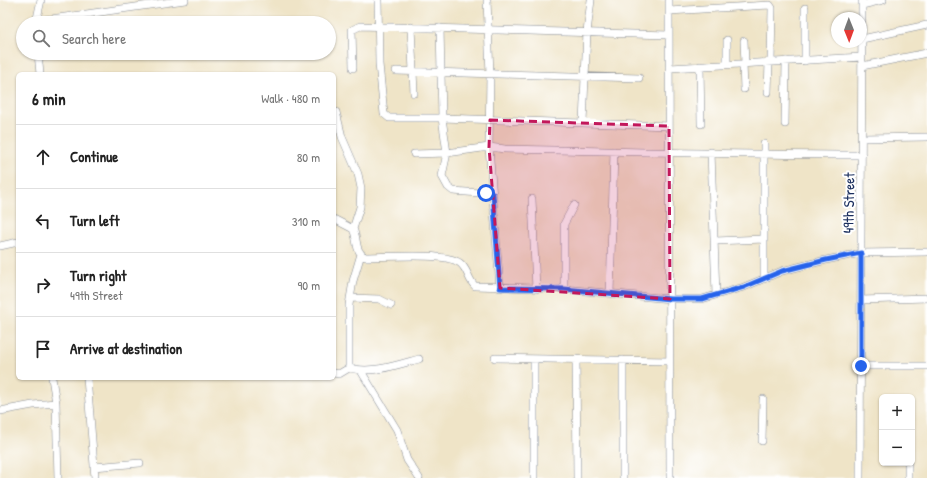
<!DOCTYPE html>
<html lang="en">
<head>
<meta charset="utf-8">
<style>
  body { margin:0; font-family:"Patrick Hand",sans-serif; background:#f6f6f6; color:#222 }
  .controls { position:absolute; right:12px; bottom:12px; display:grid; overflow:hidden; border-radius:6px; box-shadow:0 1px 3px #0004 }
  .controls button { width:36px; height:36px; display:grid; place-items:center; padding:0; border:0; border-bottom:1px solid #e0e0e0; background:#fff; color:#222; font:20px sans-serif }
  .compass { position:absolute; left:831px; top:12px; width:36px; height:36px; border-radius:50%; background:#fff; box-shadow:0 1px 3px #0004; rotate:179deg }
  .stop { position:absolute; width:12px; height:12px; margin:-9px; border:3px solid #2563eb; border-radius:50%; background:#fff }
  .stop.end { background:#2563eb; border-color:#fff; box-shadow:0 1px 4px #0008 }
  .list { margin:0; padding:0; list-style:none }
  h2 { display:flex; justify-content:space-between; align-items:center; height:52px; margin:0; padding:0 16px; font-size:17px }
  h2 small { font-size:13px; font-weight:400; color:#767676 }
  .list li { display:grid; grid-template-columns:26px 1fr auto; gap:12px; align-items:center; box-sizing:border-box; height:64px; padding:0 16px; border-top:1px solid #e0e0e0 }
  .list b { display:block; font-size:15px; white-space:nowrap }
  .list p { margin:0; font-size:13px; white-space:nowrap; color:#767676 }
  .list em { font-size:13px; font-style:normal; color:#767676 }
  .icon { flex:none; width:22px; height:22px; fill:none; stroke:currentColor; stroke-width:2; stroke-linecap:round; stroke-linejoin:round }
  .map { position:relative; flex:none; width:927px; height:478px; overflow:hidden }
  .search { position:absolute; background:#fff; box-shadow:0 1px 3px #0004; left:16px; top:16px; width:320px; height:44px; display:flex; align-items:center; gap:10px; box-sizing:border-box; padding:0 14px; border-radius:22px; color:#767676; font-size:15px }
  .panel { position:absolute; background:#fff; box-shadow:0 1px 3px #0004; left:16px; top:72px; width:320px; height:308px; border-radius:6px }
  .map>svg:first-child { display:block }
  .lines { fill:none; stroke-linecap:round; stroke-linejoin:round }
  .minor-casing { stroke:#858a92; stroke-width:8 }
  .minor { stroke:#fff; stroke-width:7 }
  .route { stroke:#2563eb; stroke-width:5 }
  .marked { fill:#c2185b; fill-opacity:0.2; stroke:#c2185b; stroke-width:3; stroke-dasharray:8 5; stroke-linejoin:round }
  .labels { text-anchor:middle; stroke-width:4; stroke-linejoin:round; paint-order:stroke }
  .street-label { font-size:15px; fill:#1b2f5e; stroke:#fff }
</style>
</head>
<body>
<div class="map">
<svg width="927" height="478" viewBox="0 0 927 478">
  <rect width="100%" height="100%" fill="#fff"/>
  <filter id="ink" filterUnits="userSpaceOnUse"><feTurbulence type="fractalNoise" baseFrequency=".025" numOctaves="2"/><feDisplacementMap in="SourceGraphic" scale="8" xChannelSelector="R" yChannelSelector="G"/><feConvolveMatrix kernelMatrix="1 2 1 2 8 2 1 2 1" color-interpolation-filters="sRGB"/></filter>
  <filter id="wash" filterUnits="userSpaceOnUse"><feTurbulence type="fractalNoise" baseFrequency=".012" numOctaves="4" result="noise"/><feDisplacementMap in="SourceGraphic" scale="16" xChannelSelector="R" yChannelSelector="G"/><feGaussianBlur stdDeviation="0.9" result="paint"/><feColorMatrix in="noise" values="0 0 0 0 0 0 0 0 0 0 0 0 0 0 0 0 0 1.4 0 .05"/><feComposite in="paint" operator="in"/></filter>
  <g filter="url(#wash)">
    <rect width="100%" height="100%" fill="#efe4c7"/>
  </g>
  <g filter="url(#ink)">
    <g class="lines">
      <g class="minor-casing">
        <path id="minor" d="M 378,0 L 379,64 L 384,114 L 389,118 L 442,118 L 669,126
          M 487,0 L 490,74 L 489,147 L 500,288
          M 669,0 L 670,478
          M 862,5 L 883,0
          M 669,11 L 770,5 L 772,8 L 771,62
          M 37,21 L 185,0
          M 36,23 L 41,0
          M 411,27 L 414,93
          M 440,28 L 442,118 L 447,153 L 442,176 L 448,187 L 453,191 L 493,194
          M 862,39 L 927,25
          M 744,41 L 745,63
          M 38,53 L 40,74
          M 38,57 L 66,53
          M 805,61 L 805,8
          M 727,64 L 727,40
          M 743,64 L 744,89
          M 700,66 L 701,124
          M 862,66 L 927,53
          M 353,68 L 352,30 L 360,26 L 669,35
          M 670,68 L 862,57
          M 396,71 L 639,78
          M 768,92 L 769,62
          M 336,112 L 342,137 L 358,174 L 361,188 L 360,207 L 353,229
          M 583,123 L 587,32 L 591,0
          M 785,124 L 786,61
          M 862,138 L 927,137
          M 764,144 L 764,279
          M 711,152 L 716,295
          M 414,154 L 447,153 L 489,147 L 505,149 C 624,151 743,155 862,155
          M 532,199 L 536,289
          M 334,219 L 353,229 C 358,238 354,251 365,257 C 386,257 446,252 460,263 C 468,269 468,280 475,286 L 564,289 L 670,299 L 702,299 L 744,287 L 782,271 L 826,260 L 861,253 L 927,252
          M 715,241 L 764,239
          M 0,246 L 18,242
          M 564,289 L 564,224 L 574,205
          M 610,294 L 614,151
          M 350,298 L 379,299 L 391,305
          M 861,300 L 927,298
          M 495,358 L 669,361
          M 534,359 L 534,478
          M 576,359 L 577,478
          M 861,366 L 927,366
          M 349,368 C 372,374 397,365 419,359
          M 361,371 L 397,430 L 407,460 L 419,478
          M 334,373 L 339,374 L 349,368 L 349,305 L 353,281 L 361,254
          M 52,378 L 56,403 L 58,478
          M 87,378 L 95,478
          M 0,411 L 33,405 L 56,403
          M 762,441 L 763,399
          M 908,463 L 908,478
          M 94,467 L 140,463
          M 623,478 L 623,360
          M 860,478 L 862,0"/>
      </g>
      <use href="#minor" class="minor"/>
    </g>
  </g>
  <g class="lines" filter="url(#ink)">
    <path class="route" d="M 486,193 L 493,194 L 500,288 L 564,289 L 670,299 L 702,299 L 744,287 L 782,271 L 826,260 L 861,253 L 861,366"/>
  </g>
  <path class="marked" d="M 490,120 L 669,126 L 670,299 L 500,288 L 489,147 Z"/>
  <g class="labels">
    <g class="street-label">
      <text transform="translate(849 203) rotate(-89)" y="5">49th Street</text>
    </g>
  </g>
</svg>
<div class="controls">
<button>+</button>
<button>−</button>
</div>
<svg class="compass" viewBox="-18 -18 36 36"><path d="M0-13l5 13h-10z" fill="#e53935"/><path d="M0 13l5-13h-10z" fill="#767676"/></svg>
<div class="stop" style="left:486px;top:193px"></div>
<div class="stop end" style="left:861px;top:366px"></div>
<div class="search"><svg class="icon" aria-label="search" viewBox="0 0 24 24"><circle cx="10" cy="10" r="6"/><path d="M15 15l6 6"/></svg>Search here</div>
<section class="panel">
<h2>6 min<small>Walk · 480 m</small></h2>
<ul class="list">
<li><svg class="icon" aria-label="ahead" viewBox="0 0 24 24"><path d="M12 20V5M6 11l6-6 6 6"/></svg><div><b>Continue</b></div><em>80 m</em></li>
<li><svg class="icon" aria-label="left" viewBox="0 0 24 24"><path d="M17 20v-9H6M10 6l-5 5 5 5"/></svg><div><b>Turn left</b></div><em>310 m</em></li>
<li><svg class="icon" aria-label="right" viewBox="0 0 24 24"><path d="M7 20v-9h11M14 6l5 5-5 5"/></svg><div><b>Turn right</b><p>49th Street</p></div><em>90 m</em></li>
<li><svg class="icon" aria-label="arrive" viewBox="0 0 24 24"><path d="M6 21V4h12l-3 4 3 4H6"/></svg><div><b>Arrive at destination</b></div></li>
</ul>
</section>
</div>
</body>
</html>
